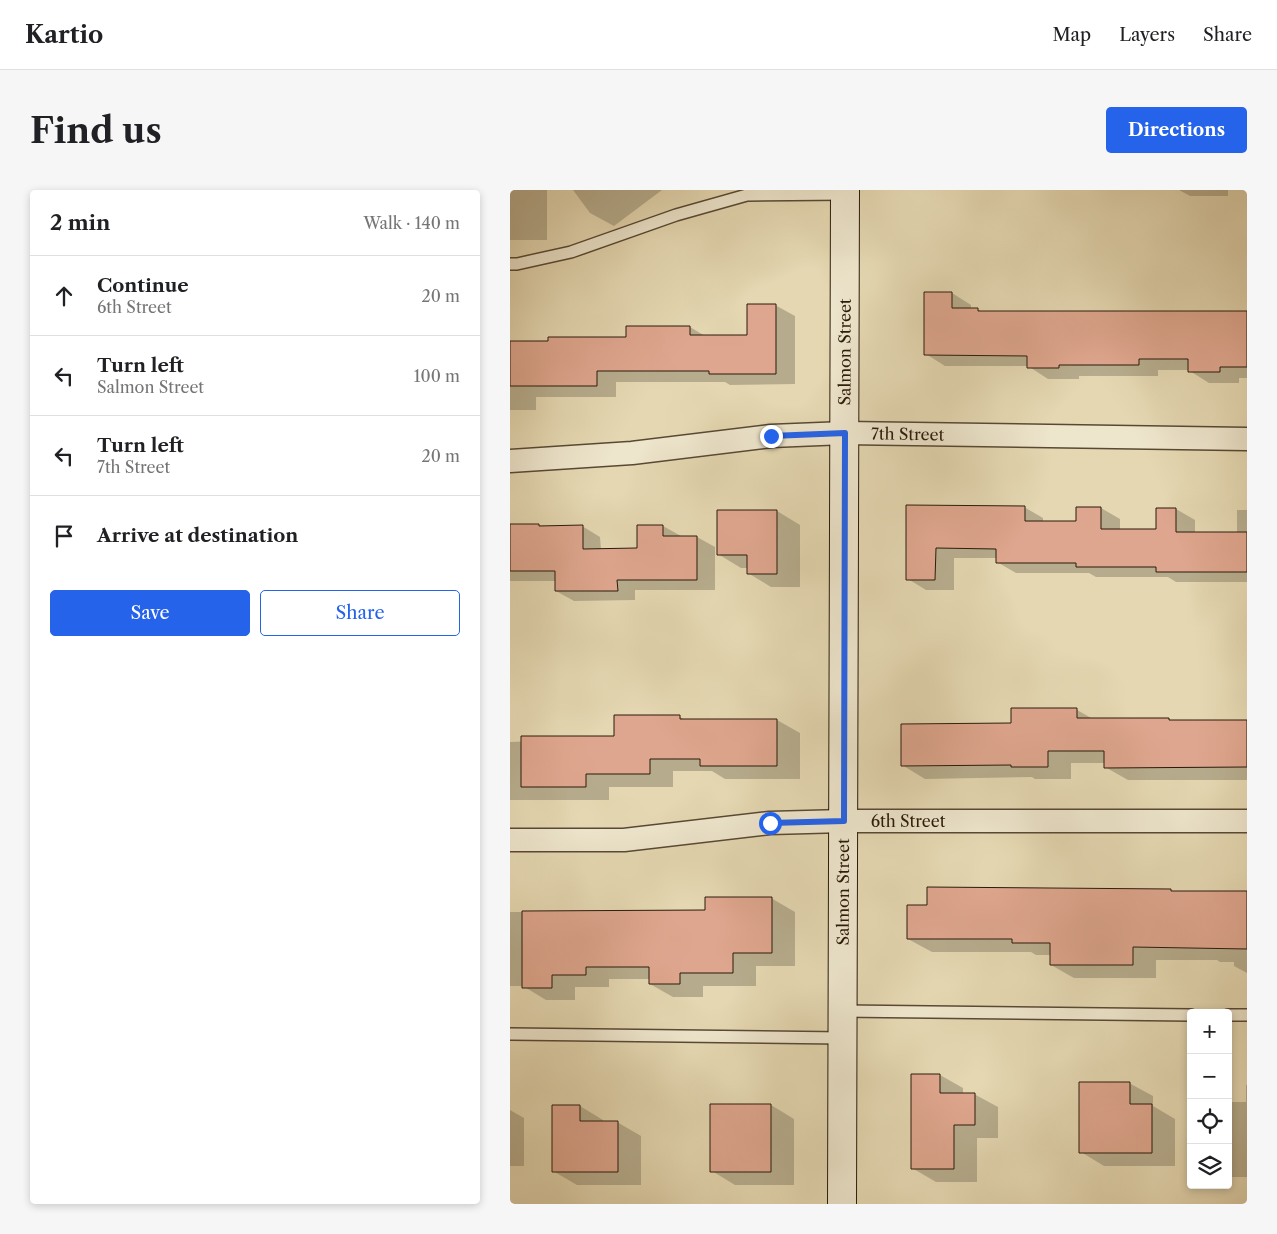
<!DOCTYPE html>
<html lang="en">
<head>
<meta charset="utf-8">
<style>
  body { margin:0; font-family:"Libre Caslon Text",serif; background:#f6f6f6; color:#202124 }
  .controls { position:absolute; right:15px; bottom:15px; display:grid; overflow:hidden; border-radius:5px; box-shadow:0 2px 8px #0003 }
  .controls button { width:45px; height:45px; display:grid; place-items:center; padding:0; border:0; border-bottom:1px solid #e0e0e0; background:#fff; color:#202124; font:25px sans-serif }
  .stop { position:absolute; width:15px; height:15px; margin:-11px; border:4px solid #2563eb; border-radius:50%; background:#fff }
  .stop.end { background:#2563eb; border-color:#fff; box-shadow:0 1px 5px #0008 }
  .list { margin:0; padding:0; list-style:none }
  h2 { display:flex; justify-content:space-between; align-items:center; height:65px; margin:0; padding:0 20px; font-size:21px }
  h2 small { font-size:16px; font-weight:400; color:#757577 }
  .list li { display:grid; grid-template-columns:32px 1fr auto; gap:15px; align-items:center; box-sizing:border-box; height:80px; padding:0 20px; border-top:1px solid #e0e0e0 }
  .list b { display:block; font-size:19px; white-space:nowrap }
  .list p { margin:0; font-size:16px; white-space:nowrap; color:#757577 }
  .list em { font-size:16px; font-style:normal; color:#757577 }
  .actions { display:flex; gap:10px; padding:15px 20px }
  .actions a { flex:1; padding:11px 0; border:1px solid #2563eb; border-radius:5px; text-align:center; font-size:18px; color:#2563eb }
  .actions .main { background:#2563eb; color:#fff }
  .icon { flex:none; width:28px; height:28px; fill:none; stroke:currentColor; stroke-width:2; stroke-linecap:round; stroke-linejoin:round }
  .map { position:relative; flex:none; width:737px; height:1014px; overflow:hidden; border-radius:5px }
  header { display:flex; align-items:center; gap:30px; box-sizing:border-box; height:70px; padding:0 25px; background:#fff; border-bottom:1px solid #e0e0e0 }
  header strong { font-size:24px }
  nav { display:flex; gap:28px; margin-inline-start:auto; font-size:18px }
  .intro { display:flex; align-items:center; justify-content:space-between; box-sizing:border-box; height:120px; padding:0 30px }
  h1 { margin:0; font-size:35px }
  .button { padding:12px 22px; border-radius:5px; background:#2563eb; color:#fff; font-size:18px; font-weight:700 }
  main { display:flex; gap:30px; padding:0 30px }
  aside { flex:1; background:#fff; border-radius:5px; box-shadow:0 2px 8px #0003 }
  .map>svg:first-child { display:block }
  .shadow { fill:#0003 }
  .building { fill:#dea68e; stroke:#2a1a0a }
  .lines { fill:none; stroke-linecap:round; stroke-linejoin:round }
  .lane-casing { stroke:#584934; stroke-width:14 }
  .street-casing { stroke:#584934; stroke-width:25 }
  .secondary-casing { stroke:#2a1a0a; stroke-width:30 }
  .lane { stroke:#ede5cc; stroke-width:11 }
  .street { stroke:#ede5cc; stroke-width:22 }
  .secondary { stroke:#ede5cc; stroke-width:28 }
  .route { stroke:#2563eb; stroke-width:6 }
  .labels { text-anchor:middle; stroke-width:4; stroke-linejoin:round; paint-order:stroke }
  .street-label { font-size:16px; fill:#2a1a0a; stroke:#ede5cc }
</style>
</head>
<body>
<header>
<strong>Kartio</strong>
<nav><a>Map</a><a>Layers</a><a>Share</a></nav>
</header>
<div class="intro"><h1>Find us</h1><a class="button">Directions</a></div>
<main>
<aside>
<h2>2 min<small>Walk · 140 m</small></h2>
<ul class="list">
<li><svg class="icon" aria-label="ahead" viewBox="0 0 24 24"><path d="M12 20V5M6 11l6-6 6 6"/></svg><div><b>Continue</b><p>6th Street</p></div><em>20 m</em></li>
<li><svg class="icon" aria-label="left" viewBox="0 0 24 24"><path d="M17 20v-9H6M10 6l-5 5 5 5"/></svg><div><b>Turn left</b><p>Salmon Street</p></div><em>100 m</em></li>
<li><svg class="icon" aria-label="left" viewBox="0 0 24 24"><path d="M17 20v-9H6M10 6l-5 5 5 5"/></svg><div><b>Turn left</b><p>7th Street</p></div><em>20 m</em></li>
<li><svg class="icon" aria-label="arrive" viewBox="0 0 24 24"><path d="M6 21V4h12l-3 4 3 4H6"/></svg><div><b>Arrive at destination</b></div></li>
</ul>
<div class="actions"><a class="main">Save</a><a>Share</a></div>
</aside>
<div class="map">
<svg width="737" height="1014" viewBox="0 0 737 1014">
  <rect width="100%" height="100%" fill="#e4d7b1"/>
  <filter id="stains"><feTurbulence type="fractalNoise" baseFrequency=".004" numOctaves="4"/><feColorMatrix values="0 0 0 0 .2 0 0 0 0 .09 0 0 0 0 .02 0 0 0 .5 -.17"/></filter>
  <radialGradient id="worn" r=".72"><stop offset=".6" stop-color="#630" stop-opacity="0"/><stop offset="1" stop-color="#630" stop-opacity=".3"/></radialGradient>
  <path class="shadow" d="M 0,0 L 37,0 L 37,50 L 0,50 Z
    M 63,0 L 152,0 L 104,36 L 80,23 Z
    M 669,0 L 718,0 L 718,6 L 680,6 Z
    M 442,103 L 461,115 L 461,119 L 467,119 L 473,122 L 737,121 L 737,188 L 729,188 L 729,193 L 699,193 L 680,181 L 680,180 L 648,180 L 648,186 L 569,186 L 569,189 L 538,189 L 518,176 L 435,176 L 416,164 Z
    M 265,115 L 285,126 L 285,194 L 220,195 L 215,192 L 106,192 L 106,207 L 26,207 L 26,220 L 0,220 L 0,153 L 117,148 L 180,137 L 195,146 L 238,146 Z
    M 398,317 L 514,317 L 533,328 L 533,332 L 567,332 L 567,318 L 591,318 L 610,329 L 610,340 L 647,340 L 666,319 L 685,330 L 685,343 L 727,343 L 727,320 L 737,320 L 737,392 L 666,392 L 658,387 L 586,387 L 579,383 L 506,383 L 487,372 L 487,368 L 444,368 L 444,400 L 416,400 L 398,389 Z
    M 267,321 L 290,335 L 290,397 L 261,397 L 238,383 L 238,378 L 231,378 L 208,364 Z
    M 0,335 L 72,336 L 90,347 L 91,360 L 128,360 L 153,336 L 171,346 L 187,347 L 205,357 L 205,400 L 125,400 L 125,410 L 64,411 L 46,401 L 46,391 L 0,391 Z
    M 502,520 L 567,520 L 583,529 L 659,529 L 663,532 L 737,532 L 737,590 L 618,590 L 595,577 L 595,573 L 561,573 L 561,589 L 525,589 L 522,587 L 415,589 L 392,575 L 502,534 Z
    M 170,527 L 175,530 L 267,530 L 290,543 L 290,589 L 215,589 L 202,581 L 163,581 L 163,597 L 99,597 L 99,610 L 0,610 L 0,552 L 105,548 Z
    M 661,700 L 665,702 L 737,702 L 737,783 L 724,776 L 724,772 L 710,772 L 707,770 L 646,770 L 646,788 L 564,788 L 541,775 L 541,765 L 526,765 L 521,762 L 422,762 L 398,749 Z
    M 261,708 L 285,722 L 285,776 L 246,776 L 246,796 L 193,796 L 193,807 L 163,807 L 140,794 L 140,789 L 99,789 L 99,797 L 65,797 L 65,810 L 36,810 L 13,796 L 0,796 L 0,722 L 196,722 Z
    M 430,885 L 453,898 L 453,904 L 464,904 L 488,917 L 488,948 L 467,948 L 467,992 L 426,992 L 402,978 Z
    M 619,893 L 643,906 L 643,916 L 665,929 L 665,976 L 594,976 L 571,962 Z
    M 736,895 L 737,895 L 737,987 L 718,987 L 718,912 L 736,912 Z
    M 261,915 L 284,929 L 284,995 L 225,995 L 202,981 Z
    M 43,916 L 70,916 L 93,930 L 93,932 L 107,932 L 131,946 L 131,995 L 67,995 L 43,981 Z
    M 0,920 L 14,928 L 14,976 L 0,976 Z"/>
  <path class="building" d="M 414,102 L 442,102 L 442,118 L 468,118 L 468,121 L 737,121 L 737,177 L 710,177 L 710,182 L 678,182 L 678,169 L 629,169 L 629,175 L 549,175 L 549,178 L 517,178 L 517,166 L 414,165 Z
    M 237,114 L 266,114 L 266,184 L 199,184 L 199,181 L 87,181 L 87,196 L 0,196 L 0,151 L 38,151 L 38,147 L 116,147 L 116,136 L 180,136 L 180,145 L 237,145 Z
    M 396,315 L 515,316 L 515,331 L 566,331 L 566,317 L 591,317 L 591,339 L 646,339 L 646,318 L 666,318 L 666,342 L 737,342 L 737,382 L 646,382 L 646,377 L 566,377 L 566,373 L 486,373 L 486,359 L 426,358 L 425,390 L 396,390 Z
    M 207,320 L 267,320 L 267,384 L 237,384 L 237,365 L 207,365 Z
    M 0,334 L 29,334 L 29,336 L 73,335 L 73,359 L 127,358 L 127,335 L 153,335 L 153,346 L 187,346 L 187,390 L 107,390 L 108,401 L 45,401 L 45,381 L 0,381 Z
    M 501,518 L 567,518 L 567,528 L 659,528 L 659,530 L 737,530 L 737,577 L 594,578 L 594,561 L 538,561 L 538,577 L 501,577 L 501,575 L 391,576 L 391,534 L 501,533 Z
    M 104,525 L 170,525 L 170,529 L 267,529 L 267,576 L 190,576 L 190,569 L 140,569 L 140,584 L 76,584 L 76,597 L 11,597 L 11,546 L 104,546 Z
    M 417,697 L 661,699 L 661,701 L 737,701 L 737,759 L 623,757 L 623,775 L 540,775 L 540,753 L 502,753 L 502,749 L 397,749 L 397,715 L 417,715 Z
    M 195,707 L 262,707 L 262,763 L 223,763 L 223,783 L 170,783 L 170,794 L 139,794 L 139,777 L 76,777 L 76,785 L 42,785 L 42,798 L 12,798 L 12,721 L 195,720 Z
    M 401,884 L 430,884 L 430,903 L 465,903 L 465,935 L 444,935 L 444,979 L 401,979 Z
    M 569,892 L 620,892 L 620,914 L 642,914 L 642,963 L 569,963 Z
    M 200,914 L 261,914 L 261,982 L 200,982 Z
    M 42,915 L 70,915 L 70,931 L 108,931 L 108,982 L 42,982 Z"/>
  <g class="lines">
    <g class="lane-casing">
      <path id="lane" d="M 0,74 L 7,74 L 61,62 L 166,25 L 237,5 L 335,4
        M 332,821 L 681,825
        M 718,825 L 737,825
        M 0,844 L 332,848"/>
    </g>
    <g class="street-casing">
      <g id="street">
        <path id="s1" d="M 0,271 L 122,263 L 261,246 L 335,243 L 737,249"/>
        <path id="s2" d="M 0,650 L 114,650 L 260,633 L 334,631 L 737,631"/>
      </g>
    </g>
    <g class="secondary-casing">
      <g id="secondary">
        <path id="s3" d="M 332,1014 L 335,0"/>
      </g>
    </g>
    <use href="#lane" class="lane"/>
    <use href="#street" class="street"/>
    <use href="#secondary" class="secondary"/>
  </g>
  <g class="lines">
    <path class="route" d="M 260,633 L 334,631 L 335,243 L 261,246"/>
  </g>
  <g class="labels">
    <g class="street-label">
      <text dy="6" stroke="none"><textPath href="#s3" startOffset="852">Salmon Street</textPath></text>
      <text dy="6" stroke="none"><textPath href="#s1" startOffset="399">7th Street</textPath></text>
      <text dy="6" stroke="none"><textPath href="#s2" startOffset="399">6th Street</textPath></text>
      <text dy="6" stroke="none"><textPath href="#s3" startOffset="312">Salmon Street</textPath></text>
    </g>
  </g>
  <rect width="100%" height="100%" filter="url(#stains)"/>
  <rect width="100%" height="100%" fill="url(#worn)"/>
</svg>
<div class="controls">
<button>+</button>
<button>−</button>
<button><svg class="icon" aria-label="locate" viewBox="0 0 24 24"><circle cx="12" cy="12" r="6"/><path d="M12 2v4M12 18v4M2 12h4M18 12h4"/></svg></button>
<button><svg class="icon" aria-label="layers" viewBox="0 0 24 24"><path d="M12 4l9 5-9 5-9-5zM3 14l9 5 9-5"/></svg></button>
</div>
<div class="stop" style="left:260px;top:633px"></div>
<div class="stop end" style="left:261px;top:246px"></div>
</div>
</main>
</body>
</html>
